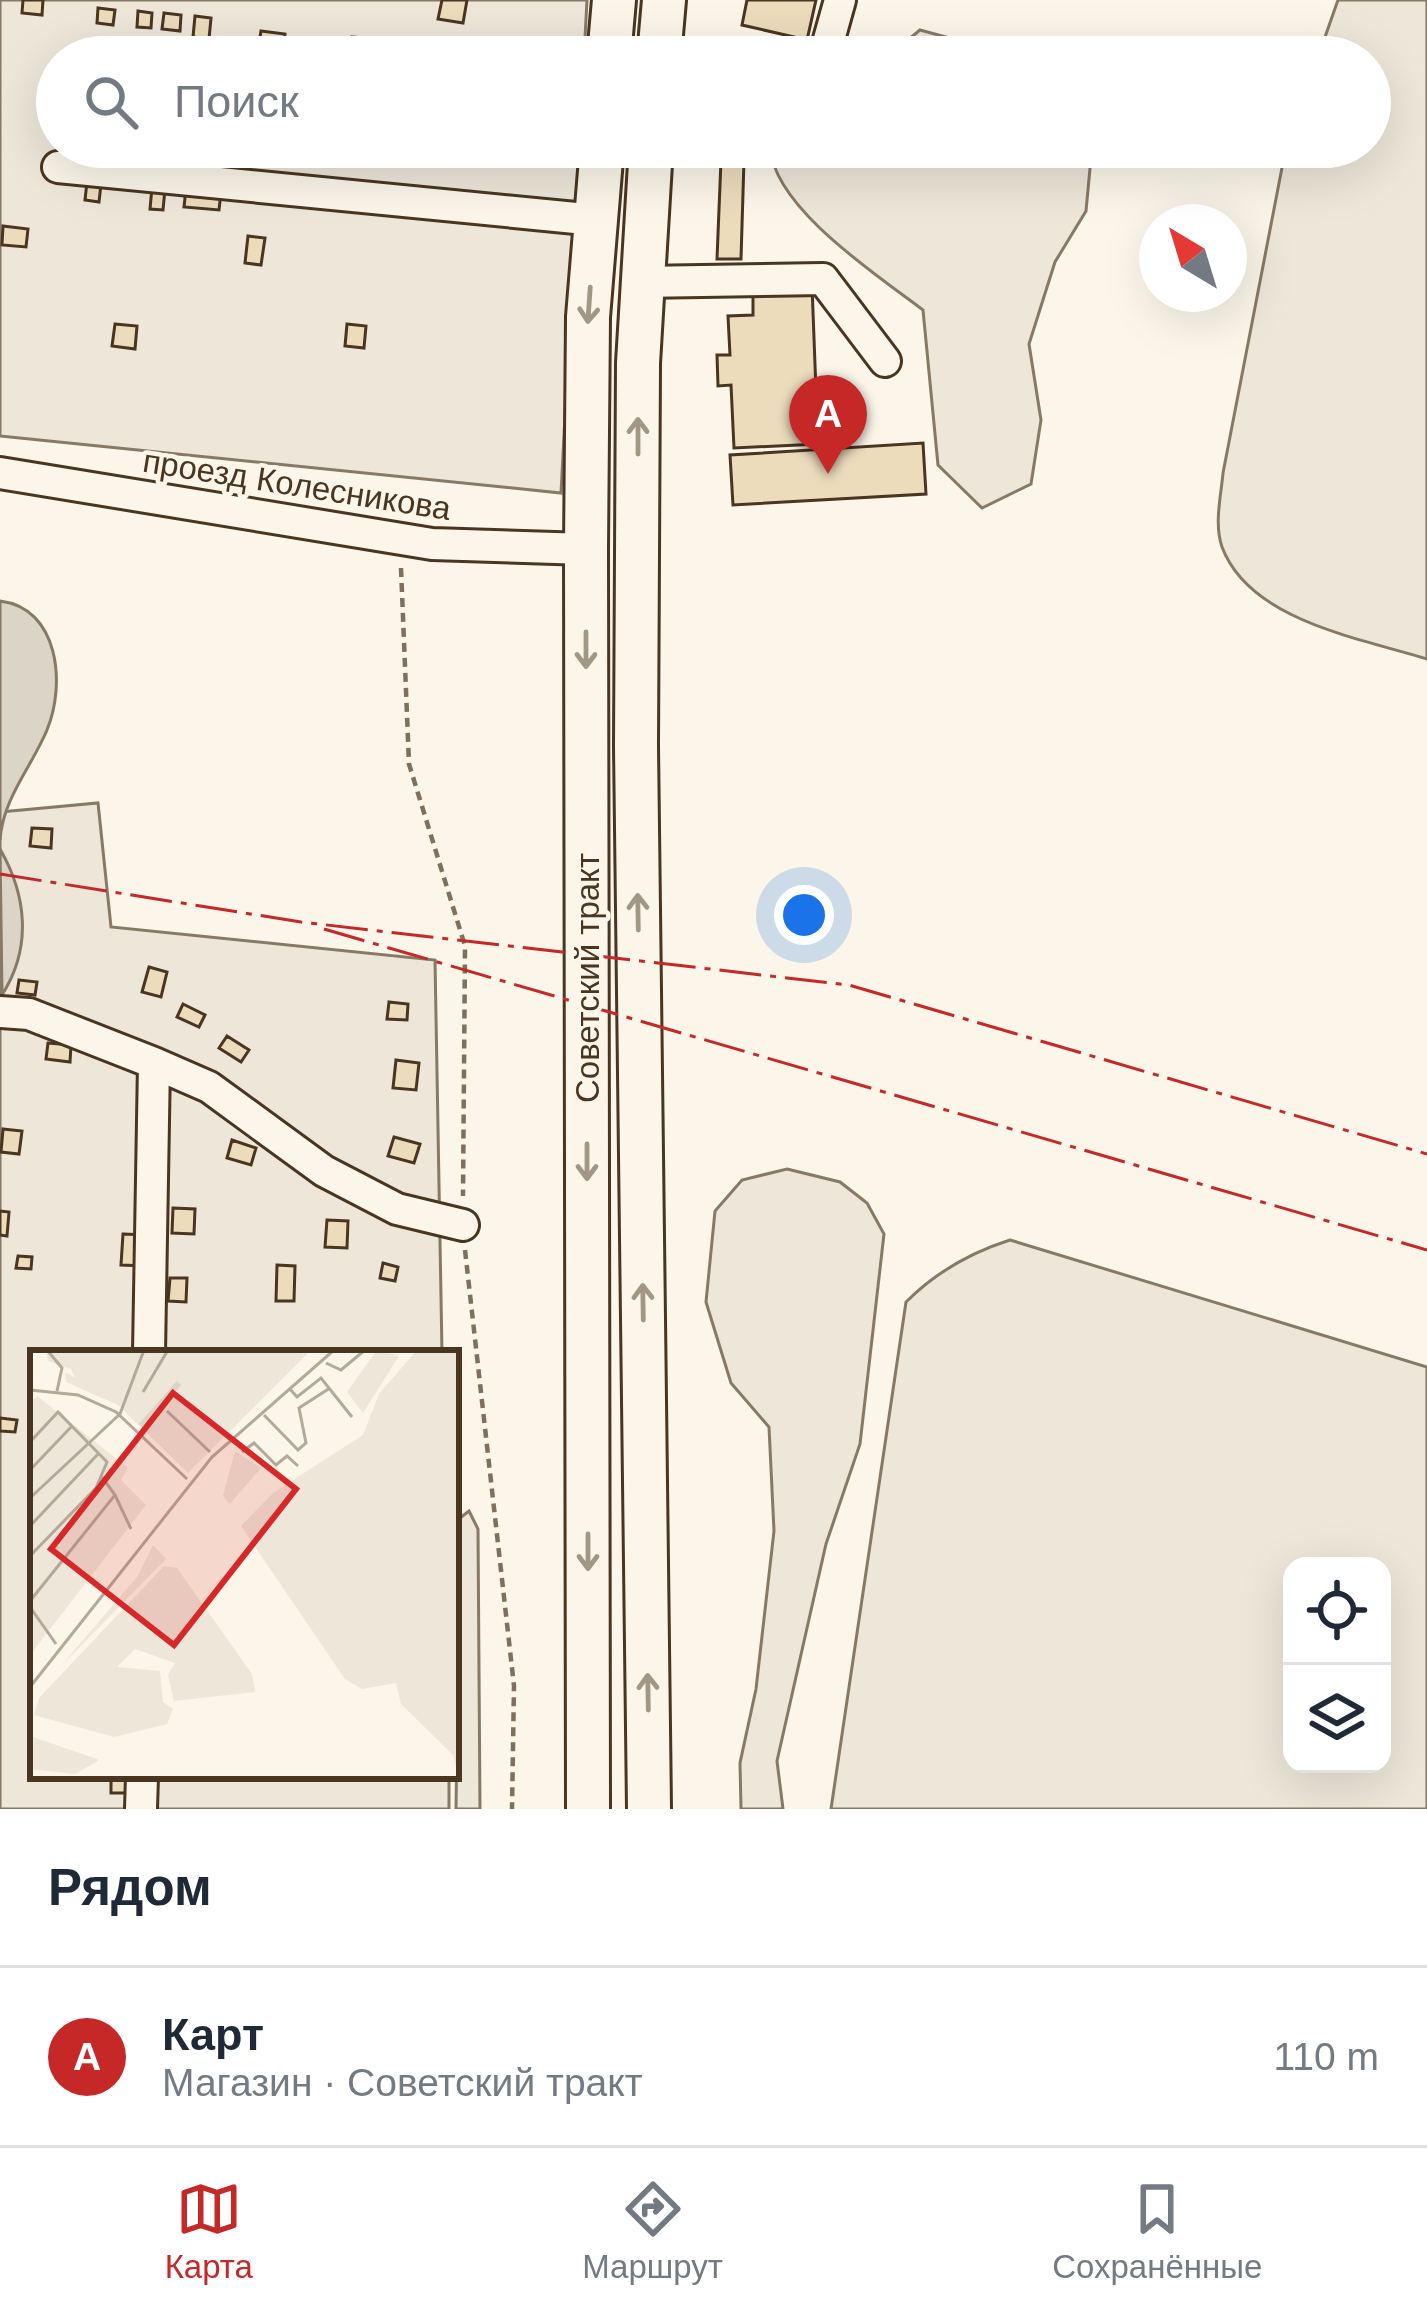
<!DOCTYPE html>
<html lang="ru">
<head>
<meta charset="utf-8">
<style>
  body { margin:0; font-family:Helvetica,sans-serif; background:#f6f6f7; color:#1f2937 }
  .controls { position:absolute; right:36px; bottom:36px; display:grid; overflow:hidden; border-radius:24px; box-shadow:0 12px 48px #0002 }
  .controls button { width:108px; height:108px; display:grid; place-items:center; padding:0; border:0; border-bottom:3px solid #e0e1e3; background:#fff; color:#1f2937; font:60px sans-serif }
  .compass { position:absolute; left:1139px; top:204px; width:108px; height:108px; border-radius:50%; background:#fff; box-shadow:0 12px 48px #0002; rotate:322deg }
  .you { position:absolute; left:804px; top:915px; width:42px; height:42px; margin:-30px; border:9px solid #fff; border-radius:50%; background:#1a73e8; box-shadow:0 0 0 18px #1a73e833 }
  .badge { display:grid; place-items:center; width:78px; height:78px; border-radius:50%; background:#c62828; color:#fff; font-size:39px; font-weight:700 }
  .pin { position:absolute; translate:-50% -99px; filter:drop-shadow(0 3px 6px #0008) }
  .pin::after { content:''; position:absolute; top:63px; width:42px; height:36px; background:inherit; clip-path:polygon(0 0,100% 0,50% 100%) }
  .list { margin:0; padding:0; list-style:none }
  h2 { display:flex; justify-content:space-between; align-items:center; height:156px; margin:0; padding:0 48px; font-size:51px }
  h2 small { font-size:39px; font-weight:400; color:#747a83 }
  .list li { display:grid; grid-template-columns:78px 1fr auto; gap:36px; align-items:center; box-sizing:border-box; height:180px; padding:0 48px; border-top:3px solid #e0e1e3 }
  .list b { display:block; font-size:45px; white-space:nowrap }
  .list p { margin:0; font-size:39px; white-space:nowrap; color:#747a83 }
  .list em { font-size:39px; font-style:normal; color:#747a83 }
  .icon { flex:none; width:66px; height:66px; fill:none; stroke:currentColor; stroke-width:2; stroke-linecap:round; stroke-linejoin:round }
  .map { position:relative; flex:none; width:1427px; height:1809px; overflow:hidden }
  .search { position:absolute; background:#fff; box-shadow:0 12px 48px #0002; left:36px; right:36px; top:36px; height:132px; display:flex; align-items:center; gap:30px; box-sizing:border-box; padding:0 42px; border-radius:66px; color:#747a83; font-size:45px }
  .sheet { height:336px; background:#fff }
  nav { display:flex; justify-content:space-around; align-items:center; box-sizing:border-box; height:168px; border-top:3px solid #e0e1e3; background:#fff; font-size:33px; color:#747a83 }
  nav a { display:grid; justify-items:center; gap:6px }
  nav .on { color:#c62828 }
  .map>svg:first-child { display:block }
  .green { fill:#ede6d9; stroke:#887966; stroke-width:3; fill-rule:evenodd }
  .water { fill:#dcd4c6; stroke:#887966; stroke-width:3 }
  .building { fill:#ecdcbc; stroke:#4a3520; stroke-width:3 }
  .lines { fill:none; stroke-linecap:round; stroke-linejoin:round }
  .minor-casing { stroke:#4a3520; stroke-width:36 }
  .highway-casing { stroke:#4a3520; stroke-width:48 }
  .path { stroke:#7f6f5c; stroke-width:4.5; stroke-dasharray:9 6; stroke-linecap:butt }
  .minor { stroke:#fbf6e9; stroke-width:30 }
  .highway { stroke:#fbf6e9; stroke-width:42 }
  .power { stroke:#c62828; stroke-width:3; stroke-dasharray:42 9 6 9; stroke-linecap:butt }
  .oneway { stroke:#a29684 }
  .labels { text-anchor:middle; stroke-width:9; stroke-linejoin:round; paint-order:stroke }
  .street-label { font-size:33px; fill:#4a3520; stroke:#fbf6e9 }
  .inset-river { fill:none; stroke:#dcd4c6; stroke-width:6 }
  .inset-road { fill:none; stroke:#b4a999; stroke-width:3 }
  .view { fill:#d62828; fill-opacity:0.15; stroke:#d62828; stroke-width:6 }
  .inset-edge { fill:none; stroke:#4a3520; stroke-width:6 }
</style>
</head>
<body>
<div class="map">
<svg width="1427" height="1809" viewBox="0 0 1427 1809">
  <rect width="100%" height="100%" fill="#fbf6e9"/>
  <path class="green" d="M 0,0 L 587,0 L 584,57 L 57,57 L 57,147 L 579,147 L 561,493 L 0,436 Z
    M 1338,0 L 1427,0 L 1427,659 C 1360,638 1250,621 1222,547 C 1214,524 1221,496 1223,473 L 1286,147 L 1370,147 L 1370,57 L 1318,57 Z
    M 920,30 L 1020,57 L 887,57 Z
    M 770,147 L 1092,147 L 1086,211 L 1055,262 L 1029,344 L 1041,420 L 1031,484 L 982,508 L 938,465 L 923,310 C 877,275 774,208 770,147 Z
    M 98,803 L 111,927 L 435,960 L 442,1353 L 33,1353 L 33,1776 L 449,1776 L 449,1809 L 0,1809 L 0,812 Z
    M 787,1169 L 840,1182 L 867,1203 L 884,1234 L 860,1444 L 826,1544 L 777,1761 L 783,1809 L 741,1809 L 740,1763 L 756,1689 L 774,1531 L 769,1427 L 731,1383 L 706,1302 L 715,1211 L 742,1180 Z
    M 1010,1240 L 1427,1367 L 1427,1809 L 831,1809 L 906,1302 C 936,1272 969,1253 1010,1240 ZM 1292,1566 L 1382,1566 L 1382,1764 L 1292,1764 Z
    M 469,1511 L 478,1529 L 480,1809 L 456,1809 L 460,1518 Z"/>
  <path class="water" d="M 0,601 C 59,608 66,684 47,730 C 31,768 3,798 0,840 Z
    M 0,849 C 27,896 32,948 2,995 Z"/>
  <path class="building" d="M 23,0 L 43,0 L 42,15 L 22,13 Z
    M 442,0 L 467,0 L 463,23 L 438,19 Z
    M 747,0 L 816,0 L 807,40 L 742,25 Z
    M 98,8 L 115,10 L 113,25 L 97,23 Z
    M 138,11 L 152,13 L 151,28 L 137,27 Z
    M 164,13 L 181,15 L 180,31 L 162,29 Z
    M 195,16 L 211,18 L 209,39 L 193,37 Z
    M 261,31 L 285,34 L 283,51 L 258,49 Z
    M 352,37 L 377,39 L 376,55 L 351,53 Z
    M 392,39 L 416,41 L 415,57 L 391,57 Z
    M 427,45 L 449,46 L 448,57 L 426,57 Z
    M 721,160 L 744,160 L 741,259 L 717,259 Z
    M 87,182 L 101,184 L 99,202 L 85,200 Z
    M 152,187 L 165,189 L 163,210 L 150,209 Z
    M 186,189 L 221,193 L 219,210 L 184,207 Z
    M 3,226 L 28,229 L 26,247 L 2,245 Z
    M 248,236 L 265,238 L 261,265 L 245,263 Z
    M 812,285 L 818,444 L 734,448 L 731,385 L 718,386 L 717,355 L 730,355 L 728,316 L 753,315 L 753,288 Z
    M 115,324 L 137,326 L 135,349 L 112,346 Z
    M 347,324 L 366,326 L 364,348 L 345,346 Z
    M 923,443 L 926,494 L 733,505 L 730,455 Z
    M 32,828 L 52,829 L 51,848 L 30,846 Z
    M 149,967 L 167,972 L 161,997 L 142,992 Z
    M 19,980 L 37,982 L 35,995 L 17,993 Z
    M 389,1002 L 408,1004 L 407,1020 L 387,1019 Z
    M 183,1004 L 205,1015 L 199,1027 L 177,1017 Z
    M 227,1036 L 249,1050 L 241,1062 L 219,1048 Z
    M 48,1043 L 71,1045 L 70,1062 L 46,1059 Z
    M 396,1060 L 419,1063 L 416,1090 L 393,1088 Z
    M 3,1129 L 22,1131 L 19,1154 L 1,1152 Z
    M 394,1137 L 420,1144 L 414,1163 L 388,1156 Z
    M 232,1140 L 256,1148 L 251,1165 L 227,1158 Z
    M 173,1208 L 195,1209 L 194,1234 L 172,1233 Z
    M 0,1211 L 9,1212 L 7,1236 L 0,1235 Z
    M 327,1220 L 348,1221 L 347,1248 L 325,1247 Z
    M 123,1234 L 147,1235 L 146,1266 L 121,1265 Z
    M 18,1256 L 32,1257 L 31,1269 L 16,1268 Z
    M 383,1263 L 398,1267 L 395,1281 L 380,1278 Z
    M 277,1265 L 295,1266 L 294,1301 L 276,1301 Z
    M 170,1278 L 187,1278 L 186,1302 L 168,1301 Z
    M 0,1418 L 17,1420 L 15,1432 L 0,1431 Z
    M 111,1777 L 132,1778 L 131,1793 L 111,1793 Z"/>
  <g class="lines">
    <g class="minor-casing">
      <path id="minor" d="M 828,43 L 840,0
        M 58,167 L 596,220
        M 640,282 L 823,279 L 885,361
        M 0,473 L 432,544 L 586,549
        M 0,1012 L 29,1014 L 154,1063 L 149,1353
        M 154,1063 L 209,1087 L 324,1171 L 397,1209 L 463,1225
        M 141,1809 L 142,1776"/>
    </g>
    <g class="highway-casing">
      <path id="highway" d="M 609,57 L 614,0
        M 659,57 L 664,0
        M 588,1809 L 586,549 L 588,317 L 602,147
        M 649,1809 L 636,746 L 638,363 L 651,147"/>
    </g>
    <path class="path" d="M 401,568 L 409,764 L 465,946 L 463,1196
      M 465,1250 L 514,1686 L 512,1809"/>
    <use href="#minor" class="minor"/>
    <use href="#highway" class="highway"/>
    <path class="power" d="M 0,874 L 301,922 L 849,985 L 1427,1154
      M 324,929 L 1427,1250"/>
  </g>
  <defs><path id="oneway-shaft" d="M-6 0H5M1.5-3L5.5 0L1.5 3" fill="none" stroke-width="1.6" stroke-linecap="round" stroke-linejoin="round" transform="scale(3)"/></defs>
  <g class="oneway">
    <use href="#oneway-shaft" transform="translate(589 305) rotate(94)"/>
    <use href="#oneway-shaft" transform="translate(638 436) rotate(-90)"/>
    <use href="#oneway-shaft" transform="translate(586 650) rotate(90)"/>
    <use href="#oneway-shaft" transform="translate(638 912) rotate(-91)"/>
    <use href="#oneway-shaft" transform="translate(587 1162) rotate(90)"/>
    <use href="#oneway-shaft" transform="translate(643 1302) rotate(-91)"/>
    <use href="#oneway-shaft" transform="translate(588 1552) rotate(90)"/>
    <use href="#oneway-shaft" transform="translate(648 1692) rotate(-91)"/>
  </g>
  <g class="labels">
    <g class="street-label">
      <text transform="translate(297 484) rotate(9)" y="12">проезд Колесникова</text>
      <text transform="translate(587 978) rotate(-90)" y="12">Советский тракт</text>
    </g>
  </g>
  <g transform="translate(30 1350)">
    <rect width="429" height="429" fill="#fbf6e9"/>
    <path d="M 16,0 L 281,0 L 158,123 L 88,55 L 36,32 L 35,22 L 45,28 L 41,19 L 18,11 ZM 347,0 L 369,6 L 333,63 L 317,42 ZM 387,0 L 429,0 L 429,429 L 423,405 L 371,354 L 366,333 L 332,339 L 315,329 L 211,176 L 243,143 L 333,85 L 349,44 ZM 7,46 L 98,118 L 91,130 L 116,155 L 0,305 L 0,53 ZM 205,101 L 231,118 L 200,154 L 193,146 ZM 123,195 L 136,209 L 31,316 L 107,227 ZM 134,216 L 147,218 L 222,324 L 225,342 L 144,351 L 138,325 L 145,313 L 105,299 L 87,317 L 130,321 L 133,352 L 143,359 L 137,374 L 84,387 L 4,365 L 9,348 ZM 0,386 L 67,409 L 68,411 L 45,424 L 0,419 Z" fill="#ede6d9"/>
    <path class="inset-river" d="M 111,76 L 149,33"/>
    <path class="inset-road" d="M 17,0 L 32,18 L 27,41M 296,13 L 311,20 L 335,0M 260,39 L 267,47 L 291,28 L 322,67M 0,40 L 48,45 L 86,62 L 157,129M 113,42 L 138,0M 137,61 L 180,102M 234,65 L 268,100 L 276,93 L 269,58 L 300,38M 0,92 L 28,62 L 77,112 L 66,138 L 0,206M 212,102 L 224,93 L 246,115 L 257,106 L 268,116M 0,120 L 42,76M 85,145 L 101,179M 0,148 L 90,64 L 114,0M 0,176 L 69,103M 0,251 L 85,145 L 72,127M 0,257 L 26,294M 0,337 L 182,107 L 304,0"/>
    <path class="view" d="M 143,43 L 266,139 L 144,295 L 21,199 Z"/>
    <rect width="429" height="429" class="inset-edge"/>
  </g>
</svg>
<div class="controls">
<button><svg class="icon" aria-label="locate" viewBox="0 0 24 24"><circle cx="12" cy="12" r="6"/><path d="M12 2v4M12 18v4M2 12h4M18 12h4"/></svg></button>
<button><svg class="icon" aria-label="layers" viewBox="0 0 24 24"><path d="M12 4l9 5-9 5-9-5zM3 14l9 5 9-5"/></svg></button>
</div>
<svg class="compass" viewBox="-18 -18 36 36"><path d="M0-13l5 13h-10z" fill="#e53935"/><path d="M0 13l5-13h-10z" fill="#747a83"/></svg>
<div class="you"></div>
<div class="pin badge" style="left:828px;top:474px">A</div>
<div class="search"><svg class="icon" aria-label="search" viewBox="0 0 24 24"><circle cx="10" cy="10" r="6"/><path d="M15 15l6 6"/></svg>Поиск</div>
</div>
<section class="sheet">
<h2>Рядом<small></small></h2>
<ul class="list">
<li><span class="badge">A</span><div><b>Карт</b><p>Магазин · Советский тракт</p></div><em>110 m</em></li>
</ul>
</section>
<nav>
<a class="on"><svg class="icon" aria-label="map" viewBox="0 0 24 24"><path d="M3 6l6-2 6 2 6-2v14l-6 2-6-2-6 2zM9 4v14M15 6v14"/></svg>Карта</a>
<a><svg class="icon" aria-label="directions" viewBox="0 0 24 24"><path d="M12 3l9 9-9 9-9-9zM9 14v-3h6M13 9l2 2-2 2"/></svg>Маршрут</a>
<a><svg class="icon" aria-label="saved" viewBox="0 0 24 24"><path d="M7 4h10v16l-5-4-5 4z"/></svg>Сохранённые</a>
</nav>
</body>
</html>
